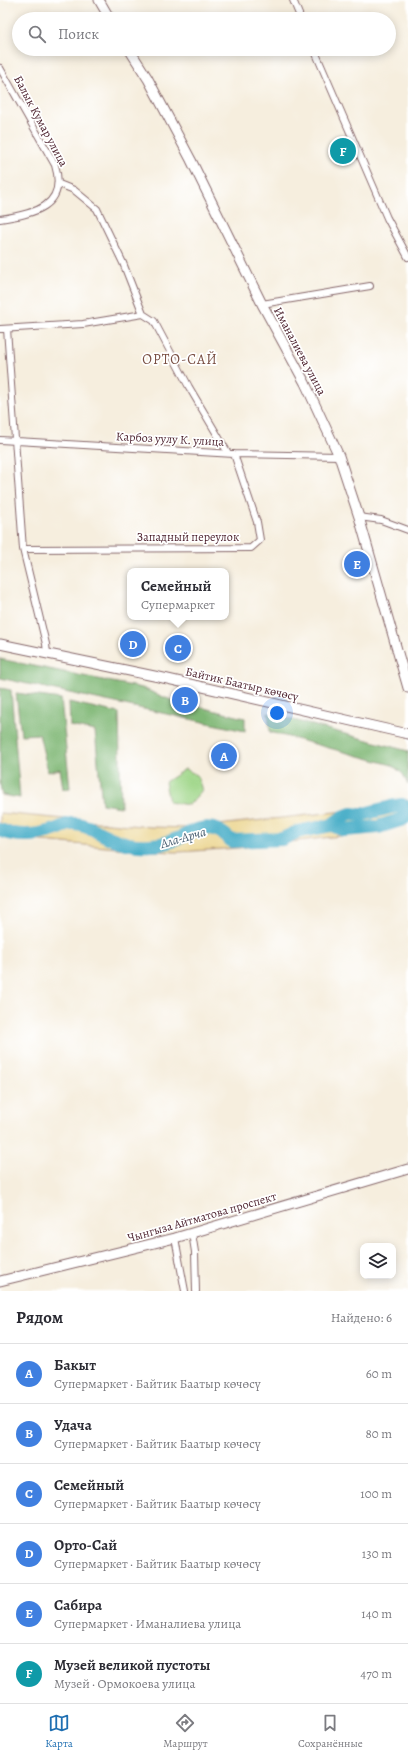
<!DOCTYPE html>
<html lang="ru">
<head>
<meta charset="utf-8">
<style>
  body { margin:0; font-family:Alegreya,serif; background:#f7f7f7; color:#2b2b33 }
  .controls { position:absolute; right:12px; bottom:12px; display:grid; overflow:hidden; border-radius:8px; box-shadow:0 2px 10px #0003 }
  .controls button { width:36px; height:36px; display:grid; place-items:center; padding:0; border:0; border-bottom:1px solid #e1e1e2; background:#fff; color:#2b2b33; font:20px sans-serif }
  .you { position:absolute; left:277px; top:713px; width:14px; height:14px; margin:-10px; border:3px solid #fff; border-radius:50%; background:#1a73e8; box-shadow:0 0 0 6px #1a73e833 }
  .badge { display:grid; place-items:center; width:26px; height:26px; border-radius:50%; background:#1f6fb2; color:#fff; font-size:13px; font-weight:700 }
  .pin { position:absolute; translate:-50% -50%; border:2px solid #fff; box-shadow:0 1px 4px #0006 }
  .popup { position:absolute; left:127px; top:568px; width:102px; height:52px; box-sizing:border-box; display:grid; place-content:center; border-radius:8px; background:#fff; filter:drop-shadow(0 1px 3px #0005); font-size:13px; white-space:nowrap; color:#7c7c81 }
  .popup b { font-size:15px; color:#2b2b33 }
  .popup::after { content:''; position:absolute; left:50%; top:100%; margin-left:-8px; border:8px solid transparent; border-top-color:#fff }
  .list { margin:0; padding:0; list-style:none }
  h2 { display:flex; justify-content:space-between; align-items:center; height:52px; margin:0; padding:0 16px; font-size:17px }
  h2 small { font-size:13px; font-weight:400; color:#7c7c81 }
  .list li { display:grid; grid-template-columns:26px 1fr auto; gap:12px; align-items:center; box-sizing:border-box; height:60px; padding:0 16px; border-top:1px solid #e1e1e2 }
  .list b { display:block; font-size:15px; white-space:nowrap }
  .list p { margin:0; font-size:13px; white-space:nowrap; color:#7c7c81 }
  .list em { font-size:13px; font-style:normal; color:#7c7c81 }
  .icon { flex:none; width:22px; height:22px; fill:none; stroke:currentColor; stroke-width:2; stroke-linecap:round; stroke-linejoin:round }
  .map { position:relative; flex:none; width:408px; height:1291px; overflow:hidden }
  .search { position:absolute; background:#fff; box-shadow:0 2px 10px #0003; left:12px; right:12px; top:12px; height:44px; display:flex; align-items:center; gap:10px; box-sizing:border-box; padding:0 14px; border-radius:22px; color:#7c7c81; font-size:15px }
  .sheet { height:412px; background:#fff }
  nav { display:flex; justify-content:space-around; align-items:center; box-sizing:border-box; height:56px; border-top:1px solid #e1e1e2; background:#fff; font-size:11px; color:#7c7c81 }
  nav a { display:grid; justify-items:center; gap:2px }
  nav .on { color:#1f6fb2 }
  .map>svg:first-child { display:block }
  .green { fill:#9fd688; stroke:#747a5a }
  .forest { fill:#7fb774; stroke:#646b50 }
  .sand { fill:#eeda9e; stroke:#9c7c64 }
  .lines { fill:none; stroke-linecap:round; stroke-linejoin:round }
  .river { stroke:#49aec8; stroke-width:14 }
  .street-casing { stroke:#86676a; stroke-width:8 }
  .secondary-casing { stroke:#86676a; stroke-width:11 }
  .street { stroke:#fff; stroke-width:6 }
  .secondary { stroke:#fff; stroke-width:9 }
  .labels { text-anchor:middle; stroke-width:3.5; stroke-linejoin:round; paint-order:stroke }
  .street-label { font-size:12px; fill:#4a1f2b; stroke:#fff }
  .water-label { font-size:13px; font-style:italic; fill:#4a5f72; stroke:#fff }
  .quarter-label { font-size:14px; letter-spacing:1px; fill:#794f43; stroke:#fff }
</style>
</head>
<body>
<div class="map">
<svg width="408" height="1291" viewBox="0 0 408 1291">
  <rect width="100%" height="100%" fill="#fff"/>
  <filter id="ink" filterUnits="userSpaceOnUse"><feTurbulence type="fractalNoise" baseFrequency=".025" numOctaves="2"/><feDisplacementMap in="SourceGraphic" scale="8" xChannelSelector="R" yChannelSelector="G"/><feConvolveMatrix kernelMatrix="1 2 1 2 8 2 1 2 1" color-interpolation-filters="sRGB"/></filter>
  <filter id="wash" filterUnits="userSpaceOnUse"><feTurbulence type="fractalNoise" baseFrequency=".012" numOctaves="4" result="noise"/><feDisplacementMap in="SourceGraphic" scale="16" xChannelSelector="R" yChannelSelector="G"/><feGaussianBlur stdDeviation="0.9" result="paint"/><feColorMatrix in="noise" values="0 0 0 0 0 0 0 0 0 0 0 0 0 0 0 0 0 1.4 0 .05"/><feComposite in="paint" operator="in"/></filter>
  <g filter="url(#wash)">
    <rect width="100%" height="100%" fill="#f6eede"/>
    <path class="green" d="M 185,769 L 197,775 L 202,790 L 189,805 L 169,802 L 165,782 Z"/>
    <path class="forest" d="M 0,659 L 142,688 L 171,700 L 245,718 L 245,731 L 0,678 Z
      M 0,688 L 11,690 L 20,798 L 2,795 L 0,783 Z
      M 16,693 L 61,699 L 70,788 L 63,789 L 60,769 L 48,772 L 39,734 L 21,735 Z
      M 69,702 L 119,713 L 121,807 L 102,804 L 95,731 L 70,726 Z
      M 268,713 L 408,751 L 408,785 L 403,774 L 392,765 L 270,732 Z"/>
    <path class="sand" d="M 408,800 L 408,823 L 374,832 L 238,848 L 178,852 L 148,851 L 0,837 L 0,813 L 151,827 L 191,828 L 354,810 L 383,806 Z"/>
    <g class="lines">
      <path class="river" d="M 332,825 L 343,817 L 351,814 L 360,815 L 391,807 L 402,805 L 408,809
        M 0,830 C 19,838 38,836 57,829 C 63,827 67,823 74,824 C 89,824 102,836 116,840 C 126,844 140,846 150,845 C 159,845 168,843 177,839 C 189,834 203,824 217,830 C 222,832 227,837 232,841 L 282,839 L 297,832 L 332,825 L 344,830 L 378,827 L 403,819 L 408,813"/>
    </g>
  </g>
  <g filter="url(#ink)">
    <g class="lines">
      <g class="street-casing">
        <path id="street" d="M 293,0 L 301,19
          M 314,49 L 387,218 L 408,257
          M 0,68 L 55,165 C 68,207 33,214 0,219
          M 59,184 L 74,190 L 97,209 L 123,263 L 143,314
          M 262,304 L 370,286
          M 143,314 L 154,321 L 189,387 L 228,453
          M 0,329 L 83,324 L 143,314
          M 7,329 L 23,549 L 46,644 L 47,654
          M 0,440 L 234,454 L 339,456
          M 359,517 L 381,520 L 408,530
          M 23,549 L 251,548 L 260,540 L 257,522 L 234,454
          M 192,1233 L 195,1252 L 196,1291
          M 175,1238 L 185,1291"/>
      </g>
      <g class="secondary-casing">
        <path id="secondary" d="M 99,0 L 110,19
          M 129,49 L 148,79 L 191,160 L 262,304 L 305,383 L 339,456 L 359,517 L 408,688
          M 0,644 L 159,677 L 408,734
          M 0,1281 L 175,1238 L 408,1169"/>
      </g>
      <use href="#street" class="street"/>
      <use href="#secondary" class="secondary"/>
    </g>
  </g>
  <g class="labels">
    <g class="street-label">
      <text transform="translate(41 121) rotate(62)" y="4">Балык Кумар улица</text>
      <text transform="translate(300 351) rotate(62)" y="4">Иманалиева улица</text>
      <text transform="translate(170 439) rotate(3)" y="4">Карбоз уулу К. улица</text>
      <text x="188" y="541">Западный переулок</text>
      <text transform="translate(242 684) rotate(13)" y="4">Байтик Баатыр көчөсү</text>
      <text transform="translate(202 1217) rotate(-16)" y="4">Чынгыза Айтматова проспект</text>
    </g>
    <g class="water-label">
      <text transform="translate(183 837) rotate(-16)" y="5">Ала-Арча</text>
    </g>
    <g class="quarter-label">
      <text x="180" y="364">ОРТО-САЙ</text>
    </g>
  </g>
</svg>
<div class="controls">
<button><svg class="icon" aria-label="layers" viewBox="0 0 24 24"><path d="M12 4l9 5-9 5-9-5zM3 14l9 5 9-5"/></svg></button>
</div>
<div class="you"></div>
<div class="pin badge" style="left:224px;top:756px;background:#3f7fe0">A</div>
<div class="pin badge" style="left:185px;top:700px;background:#3f7fe0">B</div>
<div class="pin badge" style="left:178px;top:648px;background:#3f7fe0">C</div>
<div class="popup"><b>Семейный</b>Супермаркет</div>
<div class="pin badge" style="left:133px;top:644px;background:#3f7fe0">D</div>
<div class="pin badge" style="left:357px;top:564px;background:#3f7fe0">E</div>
<div class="pin badge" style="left:343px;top:151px;background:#0f9aa8">F</div>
<div class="search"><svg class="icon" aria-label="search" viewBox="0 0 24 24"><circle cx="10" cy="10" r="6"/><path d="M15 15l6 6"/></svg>Поиск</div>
</div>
<section class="sheet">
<h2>Рядом<small>Найдено: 6</small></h2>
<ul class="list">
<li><span class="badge" style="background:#3f7fe0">A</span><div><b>Бакыт</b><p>Супермаркет · Байтик Баатыр көчөсү</p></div><em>60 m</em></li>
<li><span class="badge" style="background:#3f7fe0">B</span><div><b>Удача</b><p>Супермаркет · Байтик Баатыр көчөсү</p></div><em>80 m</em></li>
<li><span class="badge" style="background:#3f7fe0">C</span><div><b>Семейный</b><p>Супермаркет · Байтик Баатыр көчөсү</p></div><em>100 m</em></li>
<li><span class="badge" style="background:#3f7fe0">D</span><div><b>Орто-Сай</b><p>Супермаркет · Байтик Баатыр көчөсү</p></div><em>130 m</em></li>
<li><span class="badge" style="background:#3f7fe0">E</span><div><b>Сабира</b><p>Супермаркет · Иманалиева улица</p></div><em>140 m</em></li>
<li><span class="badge" style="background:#0f9aa8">F</span><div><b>Музей великой пустоты</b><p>Музей · Ормокоева улица</p></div><em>470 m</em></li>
</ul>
</section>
<nav>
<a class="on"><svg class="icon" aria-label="map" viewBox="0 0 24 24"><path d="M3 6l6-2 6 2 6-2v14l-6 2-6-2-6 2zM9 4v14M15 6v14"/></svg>Карта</a>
<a><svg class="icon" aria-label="directions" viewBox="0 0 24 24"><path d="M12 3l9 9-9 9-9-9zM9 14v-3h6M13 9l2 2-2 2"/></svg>Маршрут</a>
<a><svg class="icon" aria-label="saved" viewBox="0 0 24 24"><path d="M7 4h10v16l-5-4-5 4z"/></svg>Сохранённые</a>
</nav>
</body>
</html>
